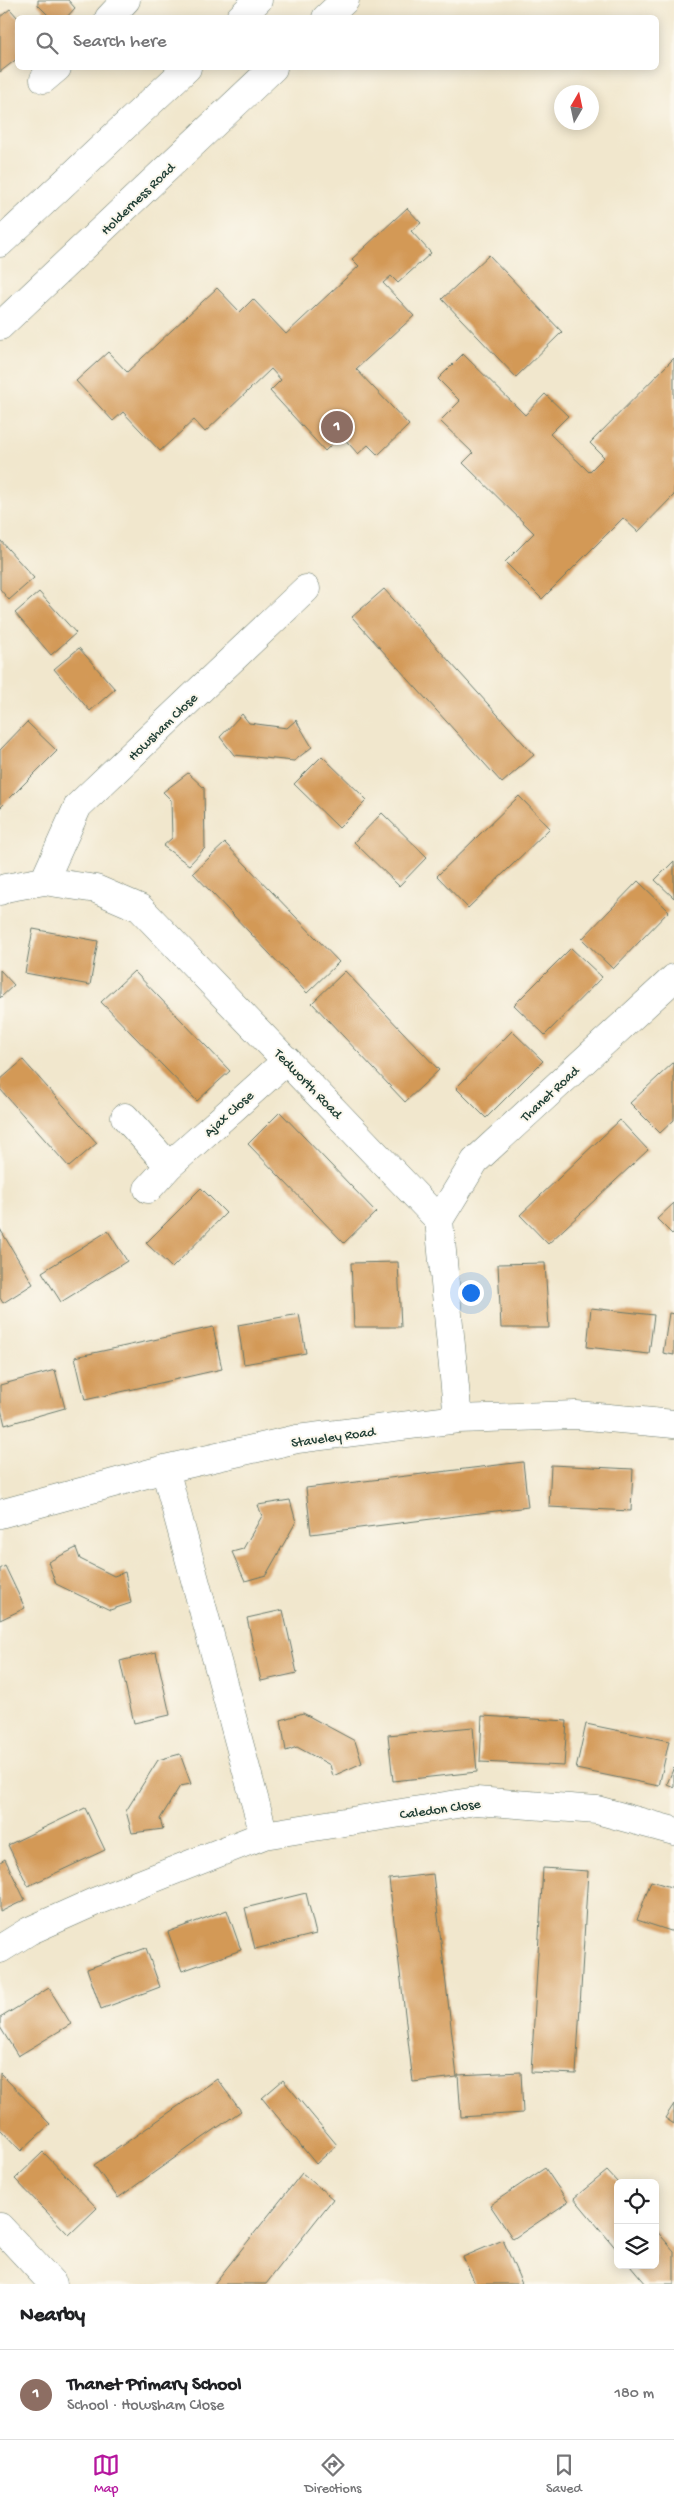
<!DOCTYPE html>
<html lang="en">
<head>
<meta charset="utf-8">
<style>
  body { margin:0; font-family:"Gochi Hand",sans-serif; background:#f2f2f2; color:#202124 }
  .controls { position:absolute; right:15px; bottom:15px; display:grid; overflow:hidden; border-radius:8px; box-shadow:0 2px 12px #0003 }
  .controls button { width:45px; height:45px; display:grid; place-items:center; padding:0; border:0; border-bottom:1px solid #e0e0e0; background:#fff; color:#202124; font:25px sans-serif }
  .compass { position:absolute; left:554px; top:85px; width:45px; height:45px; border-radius:50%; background:#fff; box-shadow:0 2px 12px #0003; rotate:9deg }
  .you { position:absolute; left:470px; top:1292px; width:18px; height:18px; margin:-12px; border:4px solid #fff; border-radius:50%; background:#1a73e8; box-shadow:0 0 0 8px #1a73e833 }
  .badge { display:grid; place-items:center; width:32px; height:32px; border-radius:50%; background:#b5179e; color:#fff; font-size:16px; font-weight:700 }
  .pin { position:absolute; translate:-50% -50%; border:2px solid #fff; box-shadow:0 1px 5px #0006 }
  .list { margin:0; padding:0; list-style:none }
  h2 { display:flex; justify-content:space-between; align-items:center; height:65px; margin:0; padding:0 20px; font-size:21px }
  h2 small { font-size:16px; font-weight:400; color:#757577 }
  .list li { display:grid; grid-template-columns:32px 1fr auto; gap:15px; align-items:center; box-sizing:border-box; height:90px; padding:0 20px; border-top:1px solid #e0e0e0 }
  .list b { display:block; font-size:19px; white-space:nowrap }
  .list p { margin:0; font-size:16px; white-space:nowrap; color:#757577 }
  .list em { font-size:16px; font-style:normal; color:#757577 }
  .icon { flex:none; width:28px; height:28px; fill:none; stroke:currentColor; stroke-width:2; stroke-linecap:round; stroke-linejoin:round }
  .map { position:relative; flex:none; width:674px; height:2284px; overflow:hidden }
  .search { position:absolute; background:#fff; box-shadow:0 2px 12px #0003; left:15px; right:15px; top:15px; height:55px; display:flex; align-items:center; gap:12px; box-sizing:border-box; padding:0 18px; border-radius:8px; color:#757577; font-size:19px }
  .sheet { height:155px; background:#fff }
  nav { display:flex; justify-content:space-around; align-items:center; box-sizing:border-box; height:70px; border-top:1px solid #e0e0e0; background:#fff; font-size:14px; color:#757577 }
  nav a { display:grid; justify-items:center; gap:2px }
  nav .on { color:#b5179e }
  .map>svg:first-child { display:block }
  .building { fill:#d39956 }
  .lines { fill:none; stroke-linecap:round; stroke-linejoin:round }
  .street-casing { stroke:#68786a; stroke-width:29 }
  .highway-casing { stroke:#68786a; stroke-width:29 }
  .street { stroke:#fff; stroke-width:28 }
  .highway { stroke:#fff; stroke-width:28 }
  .labels { text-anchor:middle; stroke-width:4; stroke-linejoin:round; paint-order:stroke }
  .street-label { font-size:14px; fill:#1f3d34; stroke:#fbf7ec }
</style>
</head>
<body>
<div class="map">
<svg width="674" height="2284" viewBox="0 0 674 2284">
  <rect width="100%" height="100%" fill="#fbf7ec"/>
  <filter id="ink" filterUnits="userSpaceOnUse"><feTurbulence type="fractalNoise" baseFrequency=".02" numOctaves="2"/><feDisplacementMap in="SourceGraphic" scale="10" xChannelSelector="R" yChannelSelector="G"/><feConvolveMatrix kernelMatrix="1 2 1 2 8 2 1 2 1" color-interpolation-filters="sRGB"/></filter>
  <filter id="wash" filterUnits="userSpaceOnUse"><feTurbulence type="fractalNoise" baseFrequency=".0096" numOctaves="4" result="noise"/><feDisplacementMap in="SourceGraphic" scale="20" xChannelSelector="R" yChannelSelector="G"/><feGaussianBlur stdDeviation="1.12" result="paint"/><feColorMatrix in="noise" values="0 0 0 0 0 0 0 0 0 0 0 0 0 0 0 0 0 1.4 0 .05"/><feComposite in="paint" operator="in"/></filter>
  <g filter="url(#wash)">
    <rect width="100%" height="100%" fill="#f1e7cd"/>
    <g id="blocks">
      <path class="building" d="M 38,0 L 68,0 L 75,8 L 66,18 L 51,18 L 38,5 Z
        M 10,9 L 18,18 L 18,58 L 0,72 L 0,17 Z
        M 407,208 L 421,223 L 411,231 L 431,253 L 398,283 L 391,276 L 383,283 L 414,316 L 356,369 L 409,425 L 378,455 L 368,445 L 358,454 L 341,435 L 325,451 L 270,391 L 281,380 L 271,369 L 205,432 L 194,420 L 160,451 L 123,412 L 113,421 L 76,381 L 108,352 L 127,372 L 217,288 L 240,312 L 253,299 L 286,334 L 359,266 L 352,259 Z
        M 489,255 L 562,332 L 516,377 L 442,299 Z
        M 463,354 L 525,415 L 545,394 L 568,416 L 550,434 L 589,472 L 604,457 L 590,443 L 674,358 L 674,495 L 638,532 L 623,518 L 542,599 L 505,562 L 534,533 L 463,463 L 473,453 L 440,421 L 460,401 L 438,379 Z
        M 0,540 L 34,578 L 9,600 L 0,589 Z
        M 384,589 L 534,755 L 502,783 L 352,617 Z
        M 39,592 L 76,633 L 51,655 L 15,613 Z
        M 79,648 L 115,689 L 90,711 L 54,669 Z
        M 242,714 L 249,723 L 287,728 L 296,720 L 312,747 L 294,761 L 234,755 L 220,737 Z
        M 27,722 L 57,751 L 0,808 L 0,750 Z
        M 322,756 L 367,800 L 339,828 L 294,784 Z
        M 188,773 L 204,788 L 205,848 L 189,865 L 163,846 L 172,838 L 171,800 L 163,792 Z
        M 519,796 L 550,828 L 468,908 L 437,876 Z
        M 382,813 L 427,857 L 399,886 L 354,842 Z
        M 225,843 L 339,962 L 307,993 L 193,873 Z
        M 674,861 L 674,898 L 655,880 Z
        M 638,881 L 669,911 L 613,969 L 582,939 Z
        M 33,929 L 98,941 L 90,985 L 25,973 Z
        M 571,948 L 602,977 L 545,1035 L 514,1005 Z
        M 0,970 L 14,985 L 0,998 Z
        M 134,971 L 230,1071 L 197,1101 L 101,1002 Z
        M 345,971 L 439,1070 L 405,1102 L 312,1003 Z
        M 512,1031 L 543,1061 L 486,1118 L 456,1088 Z
        M 23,1060 L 97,1143 L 69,1167 L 0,1089 L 0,1080 Z
        M 674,1062 L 674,1120 L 660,1133 L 630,1103 Z
        M 280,1112 L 376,1212 L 344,1243 L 248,1144 Z
        M 620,1120 L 648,1150 L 548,1244 L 520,1215 Z
        M 201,1188 L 226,1213 L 172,1268 L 146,1243 Z
        M 674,1203 L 674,1232 L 672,1234 L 657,1219 Z
        M 0,1229 L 33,1284 L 3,1303 L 0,1298 Z
        M 108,1231 L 127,1261 L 61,1302 L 42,1272 Z
        M 398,1262 L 401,1327 L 354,1327 L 351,1263 Z
        M 545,1263 L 549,1328 L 501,1328 L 498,1264 Z
        M 591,1308 L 654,1315 L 649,1354 L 587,1347 Z
        M 669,1313 L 674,1314 L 674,1355 L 663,1353 Z
        M 299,1314 L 306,1353 L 244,1364 L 238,1325 Z
        M 213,1327 L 222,1369 L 85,1400 L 75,1357 Z
        M 55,1370 L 65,1408 L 5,1425 L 0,1405 L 0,1385 Z
        M 523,1462 L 528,1507 L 311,1534 L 306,1488 Z
        M 551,1465 L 633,1469 L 631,1511 L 549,1507 Z
        M 290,1500 L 296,1522 L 266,1575 L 245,1581 L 232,1552 L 243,1549 L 262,1516 L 258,1505 Z
        M 76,1548 L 80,1559 L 114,1576 L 125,1572 L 131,1603 L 110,1610 L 56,1584 L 48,1562 Z
        M 5,1566 L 25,1608 L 0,1620 L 0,1569 Z
        M 283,1610 L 297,1673 L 261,1681 L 247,1618 Z
        M 156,1652 L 170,1715 L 134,1723 L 120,1661 Z
        M 303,1713 L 355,1741 L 362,1763 L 333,1776 L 330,1765 L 297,1747 L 286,1751 L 281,1720 Z
        M 482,1716 L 567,1721 L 564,1766 L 480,1762 Z
        M 586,1724 L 669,1741 L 659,1786 L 576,1769 Z
        M 473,1727 L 477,1772 L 393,1781 L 388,1735 Z
        M 180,1754 L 191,1784 L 180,1786 L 160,1819 L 163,1829 L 132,1833 L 126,1811 L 158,1760 Z
        M 674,1767 L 674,1787 L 667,1784 Z
        M 85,1808 L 105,1850 L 28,1886 L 8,1845 Z
        M 5,1859 L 25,1900 L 0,1912 L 0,1862 Z
        M 543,1868 L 588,1871 L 576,2074 L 531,2072 Z
        M 433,1874 L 457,2077 L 413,2082 L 389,1879 Z
        M 651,1881 L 674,1888 L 674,1932 L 637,1920 Z
        M 306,1893 L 316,1934 L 255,1949 L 245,1908 Z
        M 227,1910 L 241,1950 L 182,1971 L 168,1932 Z
        M 146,1948 L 160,1987 L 101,2009 L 87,1969 Z
        M 49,1988 L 71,2024 L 18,2056 L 0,2027 L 0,2018 Z
        M 521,2072 L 523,2113 L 461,2117 L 458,2075 Z
        M 0,2073 L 50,2124 L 21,2151 L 0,2129 Z
        M 217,2079 L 241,2111 L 118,2198 L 94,2165 Z
        M 283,2080 L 337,2145 L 316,2164 L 262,2098 Z
        M 674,2104 L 674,2124 L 665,2118 Z
        M 43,2152 L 97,2208 L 69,2235 L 15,2179 Z
        M 545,2168 L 568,2202 L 513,2239 L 490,2205 Z
        M 607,2171 L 618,2183 L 618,2251 L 574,2198 Z
        M 302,2173 L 333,2199 L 310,2228 L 266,2284 L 214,2284 Z
        M 655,2229 L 674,2251 L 674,2284 L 646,2284 L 630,2265 L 655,2265 Z
        M 503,2240 L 522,2284 L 475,2284 L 463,2257 Z"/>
    </g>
  </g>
  <g filter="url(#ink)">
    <use href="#blocks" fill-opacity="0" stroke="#68786a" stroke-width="1"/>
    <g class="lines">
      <g class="street-casing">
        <path id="street" d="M 109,18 L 126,0
          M 44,79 L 57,68
          M 44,881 L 78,806 L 306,589
          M 0,891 L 5,888 L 44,881 L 96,889 L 140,908 L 439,1220 L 458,1419
          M 125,1117 L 169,1166
          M 148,1189 L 169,1166 L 287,1060
          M 439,1220 L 475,1161 L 674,978
          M 165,1469 L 264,1835
          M 0,1514 L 165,1469 L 297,1439 L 458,1419 L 576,1415 L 674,1424
          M 0,1949 L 29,1931 L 94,1902 L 264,1835 L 476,1801 L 597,1810 L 674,1831
          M 0,2227 L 53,2284"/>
      </g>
      <g class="highway-casing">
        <path id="highway" d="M 240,18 L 258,0
          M 326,18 L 345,0
          M 0,243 L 187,68
          M 0,326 L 273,68"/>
      </g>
      <use href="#street" class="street"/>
      <use href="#highway" class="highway"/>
    </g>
  </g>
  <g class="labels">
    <g class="street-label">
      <text transform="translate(137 198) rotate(-44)" y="5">Holderness Road</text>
      <text transform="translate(162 726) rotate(-44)" y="5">Howsham Close</text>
      <text transform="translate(309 1083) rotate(46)" y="5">Tedworth Road</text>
      <text transform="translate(549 1093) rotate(-43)" y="5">Thanet Road</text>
      <text transform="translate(228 1113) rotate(-42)" y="5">Ajax Close</text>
      <text transform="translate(333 1436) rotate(-8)" y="5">Staveley Road</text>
      <text transform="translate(440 1808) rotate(-8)" y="5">Caledon Close</text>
    </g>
  </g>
</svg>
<div class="controls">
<button><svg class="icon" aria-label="locate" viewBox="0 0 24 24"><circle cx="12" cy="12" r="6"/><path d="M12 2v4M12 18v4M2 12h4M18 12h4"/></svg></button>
<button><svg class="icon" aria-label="layers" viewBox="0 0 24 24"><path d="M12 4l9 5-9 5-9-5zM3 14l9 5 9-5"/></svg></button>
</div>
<svg class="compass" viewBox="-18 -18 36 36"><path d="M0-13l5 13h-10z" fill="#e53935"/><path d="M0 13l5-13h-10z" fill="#757577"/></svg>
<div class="you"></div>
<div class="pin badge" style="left:337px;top:427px;background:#8d6e63">1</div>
<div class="search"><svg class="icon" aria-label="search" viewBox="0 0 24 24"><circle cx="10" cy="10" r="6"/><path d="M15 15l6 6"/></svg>Search here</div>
</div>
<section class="sheet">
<h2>Nearby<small></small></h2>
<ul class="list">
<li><span class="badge" style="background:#8d6e63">1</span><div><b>Thanet Primary School</b><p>School · Howsham Close</p></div><em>180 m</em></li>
</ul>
</section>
<nav>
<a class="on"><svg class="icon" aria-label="map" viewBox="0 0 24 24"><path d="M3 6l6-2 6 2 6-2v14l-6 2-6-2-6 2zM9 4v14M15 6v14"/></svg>Map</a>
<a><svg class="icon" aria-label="directions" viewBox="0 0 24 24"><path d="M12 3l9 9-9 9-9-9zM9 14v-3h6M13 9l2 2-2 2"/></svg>Directions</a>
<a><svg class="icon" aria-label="saved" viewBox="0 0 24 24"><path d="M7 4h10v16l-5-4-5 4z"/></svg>Saved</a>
</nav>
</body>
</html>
